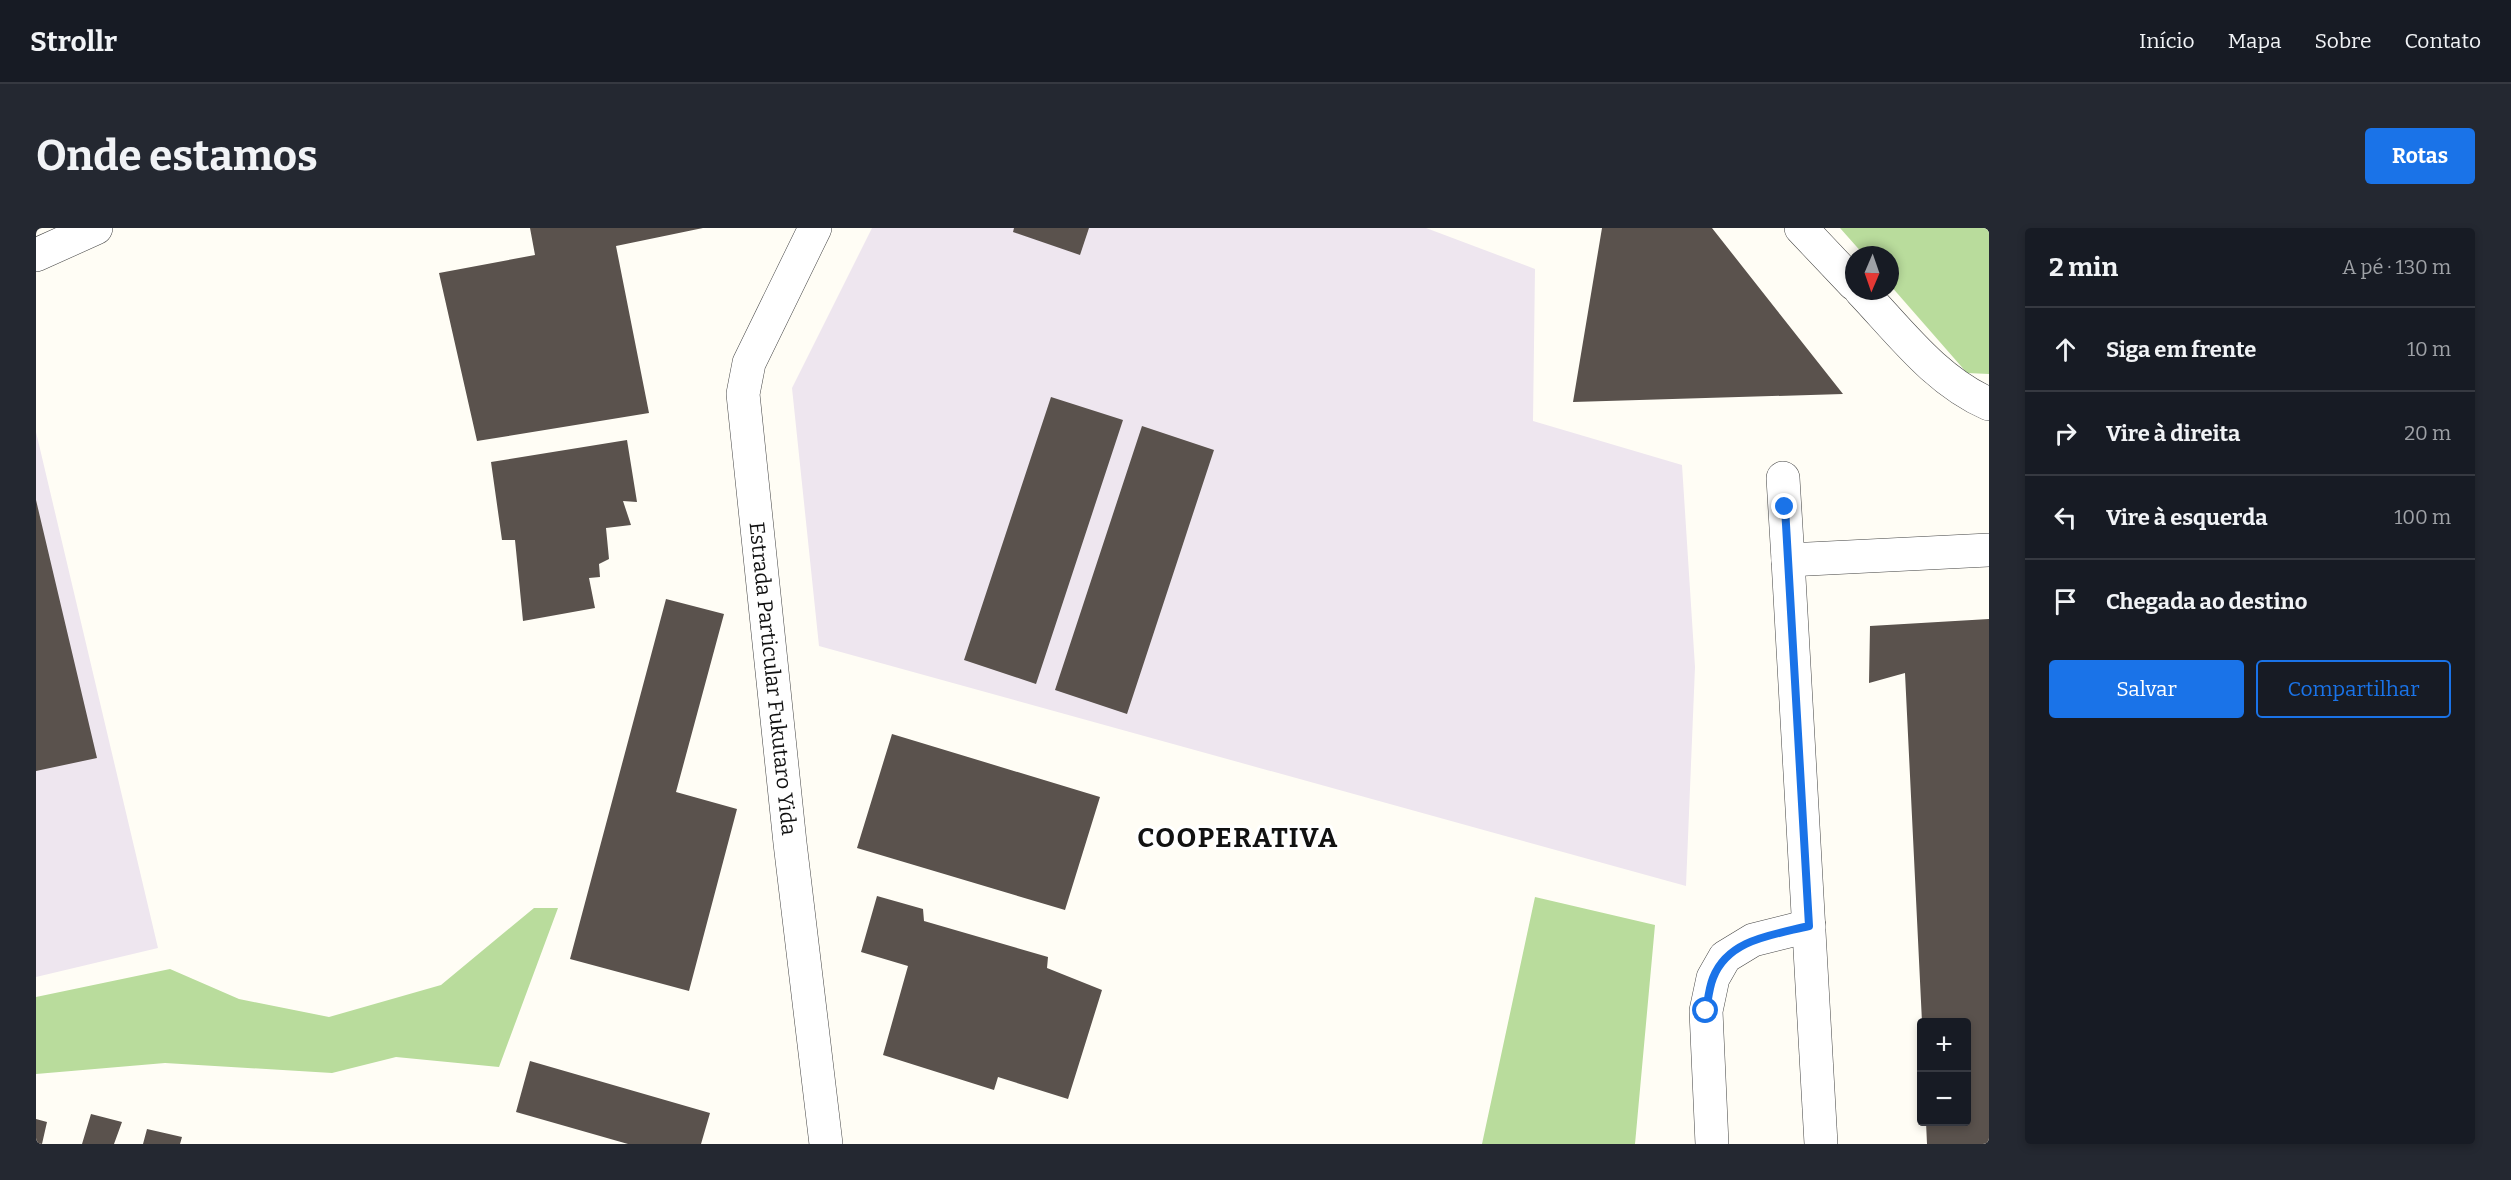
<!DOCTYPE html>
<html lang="pt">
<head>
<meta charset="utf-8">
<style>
  body { margin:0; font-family:Bitter,serif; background:#242831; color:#f1f3f6 }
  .controls { position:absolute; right:18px; bottom:18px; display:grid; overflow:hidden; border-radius:6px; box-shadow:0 3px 9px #0003 }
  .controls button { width:54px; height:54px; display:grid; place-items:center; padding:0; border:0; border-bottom:2px solid #363941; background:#171b24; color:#f1f3f6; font:30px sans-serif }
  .compass { position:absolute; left:1809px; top:18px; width:54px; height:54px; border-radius:50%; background:#171b24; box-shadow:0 3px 9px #0003; rotate:182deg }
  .stop { position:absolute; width:18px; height:18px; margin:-14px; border:4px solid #1a73e8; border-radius:50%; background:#fff }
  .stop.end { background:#1a73e8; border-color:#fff; box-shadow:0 2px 6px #0008 }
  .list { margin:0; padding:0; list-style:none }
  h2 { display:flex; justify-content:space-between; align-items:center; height:78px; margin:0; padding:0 24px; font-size:26px }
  h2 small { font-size:20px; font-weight:400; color:#9ea1a6 }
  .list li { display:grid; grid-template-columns:39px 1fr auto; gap:18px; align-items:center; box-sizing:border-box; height:84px; padding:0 24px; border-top:2px solid #363941 }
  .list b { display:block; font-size:22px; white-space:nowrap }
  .list em { font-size:20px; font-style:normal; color:#9ea1a6 }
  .actions { display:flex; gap:12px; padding:18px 24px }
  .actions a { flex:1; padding:14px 0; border:2px solid #1a73e8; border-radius:6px; text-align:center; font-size:21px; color:#1a73e8 }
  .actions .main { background:#1a73e8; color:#fff }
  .icon { flex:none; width:33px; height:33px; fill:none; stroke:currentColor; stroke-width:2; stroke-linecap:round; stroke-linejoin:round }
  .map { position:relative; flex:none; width:1953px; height:916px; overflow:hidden; border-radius:6px }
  header { display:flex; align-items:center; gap:36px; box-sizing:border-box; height:84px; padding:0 30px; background:#171b24; border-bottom:2px solid #363941 }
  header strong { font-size:28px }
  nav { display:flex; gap:33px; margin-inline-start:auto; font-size:21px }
  .intro { display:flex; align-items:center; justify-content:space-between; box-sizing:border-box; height:144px; padding:0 36px }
  h1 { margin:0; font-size:42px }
  .button { padding:15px 27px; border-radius:6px; background:#1a73e8; color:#fff; font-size:21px; font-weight:700 }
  main { display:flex; gap:36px; padding:0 36px }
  aside { flex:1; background:#171b24; border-radius:6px; box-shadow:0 3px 9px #0003 }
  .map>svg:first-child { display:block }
  .industrial { fill:#eee6ef }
  .forest { fill:#b9dc9c }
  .building { fill:#5a524d }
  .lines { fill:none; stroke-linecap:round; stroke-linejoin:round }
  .minor-casing { stroke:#444; stroke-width:34 }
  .minor { stroke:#fff; stroke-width:33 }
  .route { stroke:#1a73e8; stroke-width:8 }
  .labels { text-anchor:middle; stroke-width:6; stroke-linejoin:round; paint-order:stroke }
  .street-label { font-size:21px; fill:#111; stroke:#fff }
  .district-label { font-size:27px; font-weight:bold; letter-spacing:1.5px; fill:#111; stroke:#fff }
</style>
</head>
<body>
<header>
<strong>Strollr</strong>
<nav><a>Início</a><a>Mapa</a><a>Sobre</a><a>Contato</a></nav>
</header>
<div class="intro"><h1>Onde estamos</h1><a class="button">Rotas</a></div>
<main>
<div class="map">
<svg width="1953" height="916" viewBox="0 0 1953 916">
  <rect width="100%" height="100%" fill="#fffdf5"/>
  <path class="industrial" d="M 836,0 L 1390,0 L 1499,41 L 1497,193 L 1646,237 L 1659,439 L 1650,658 L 783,418 L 756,160 Z
    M 0,204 L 122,720 L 0,749 Z"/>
  <path class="forest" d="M 1804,0 L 1953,0 L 1953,146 L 1931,145 L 1854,57 L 1854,27 L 1828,27 Z
    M 1499,669 L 1619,697 L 1599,916 L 1446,916 Z
    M 498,680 L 522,680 L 463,839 L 360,829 L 296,845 L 129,835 L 0,846 L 0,769 L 134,741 L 203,771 L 293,789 L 405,757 Z"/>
  <path class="building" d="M 494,0 L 667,0 L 580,18 L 613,185 L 441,213 L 403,45 L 499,27 Z
    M 978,0 L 1053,0 L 1044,27 L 977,4 Z
    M 1566,0 L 1676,0 L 1807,166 L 1537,174 Z
    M 1015,169 L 1087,192 L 1000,456 L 928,432 Z
    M 1106,198 L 1178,222 L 1091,486 L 1019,462 Z
    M 591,212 L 601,274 L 587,273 L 595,297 L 570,300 L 573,331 L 563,336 L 564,349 L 553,350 L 559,380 L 487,393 L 479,312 L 466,312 L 455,234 Z
    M 0,272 L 61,530 L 0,543 Z
    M 630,371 L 688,386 L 640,564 L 701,581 L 653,763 L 534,731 Z
    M 1953,391 L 1953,916 L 1891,916 L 1890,894 L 1930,894 L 1930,794 L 1886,794 L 1869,445 L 1833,455 L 1834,398 Z
    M 856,506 L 1064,569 L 1029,682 L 821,620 Z
    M 841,668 L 887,681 L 888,693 L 1012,729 L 1011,740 L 1066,762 L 1032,871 L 962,849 L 958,862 L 847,827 L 872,738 L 825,724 Z
    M 494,833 L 674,885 L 665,916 L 592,916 L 480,884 Z
    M 55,886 L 86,894 L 78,916 L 46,916 Z
    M 0,891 L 11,894 L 6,916 L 0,916 Z
    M 111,901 L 146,909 L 144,916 L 107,916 Z"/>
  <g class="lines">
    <g class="minor-casing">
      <g id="minor">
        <path id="s1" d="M 779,0 L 713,135 L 707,166 L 754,615 L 790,916"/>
        <path d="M 1765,0 L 1818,56"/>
        <path d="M 0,27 L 60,0"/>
        <path d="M 1825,63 C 1864,104 1900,153 1953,176"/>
        <path d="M 1747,250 L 1752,332"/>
        <path d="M 1676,916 L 1670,783 L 1677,750 L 1689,729 L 1717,712 L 1773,698"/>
        <path d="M 1785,916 L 1752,332 L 1953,322"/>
      </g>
    </g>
    <use href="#minor" class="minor"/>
  </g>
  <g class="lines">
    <path class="route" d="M 1670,783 C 1672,772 1673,760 1677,750 C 1692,711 1737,707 1773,698 L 1749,279"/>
  </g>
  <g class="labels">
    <g class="street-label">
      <text dy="7" stroke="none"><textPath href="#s1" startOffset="468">Estrada Particular Fukutaro Yida</textPath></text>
    </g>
    <g class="district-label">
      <text x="1202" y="619">COOPERATIVA</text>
    </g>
  </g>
</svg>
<div class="controls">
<button>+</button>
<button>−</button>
</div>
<svg class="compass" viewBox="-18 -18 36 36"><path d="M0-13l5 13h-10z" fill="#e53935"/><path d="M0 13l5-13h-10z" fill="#9ea1a6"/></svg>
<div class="stop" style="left:1670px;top:783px"></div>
<div class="stop end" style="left:1749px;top:279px"></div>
</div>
<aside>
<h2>2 min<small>A pé · 130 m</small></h2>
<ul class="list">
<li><svg class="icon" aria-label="ahead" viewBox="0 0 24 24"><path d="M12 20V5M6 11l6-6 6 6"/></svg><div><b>Siga em frente</b></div><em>10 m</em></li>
<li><svg class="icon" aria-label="right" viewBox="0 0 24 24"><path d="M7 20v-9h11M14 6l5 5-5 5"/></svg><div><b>Vire à direita</b></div><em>20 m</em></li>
<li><svg class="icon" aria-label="left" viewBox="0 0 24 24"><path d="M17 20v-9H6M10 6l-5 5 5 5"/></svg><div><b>Vire à esquerda</b></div><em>100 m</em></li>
<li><svg class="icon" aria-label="arrive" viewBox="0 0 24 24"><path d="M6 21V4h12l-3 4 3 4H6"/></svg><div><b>Chegada ao destino</b></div></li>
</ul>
<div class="actions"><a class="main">Salvar</a><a>Compartilhar</a></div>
</aside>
</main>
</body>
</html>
